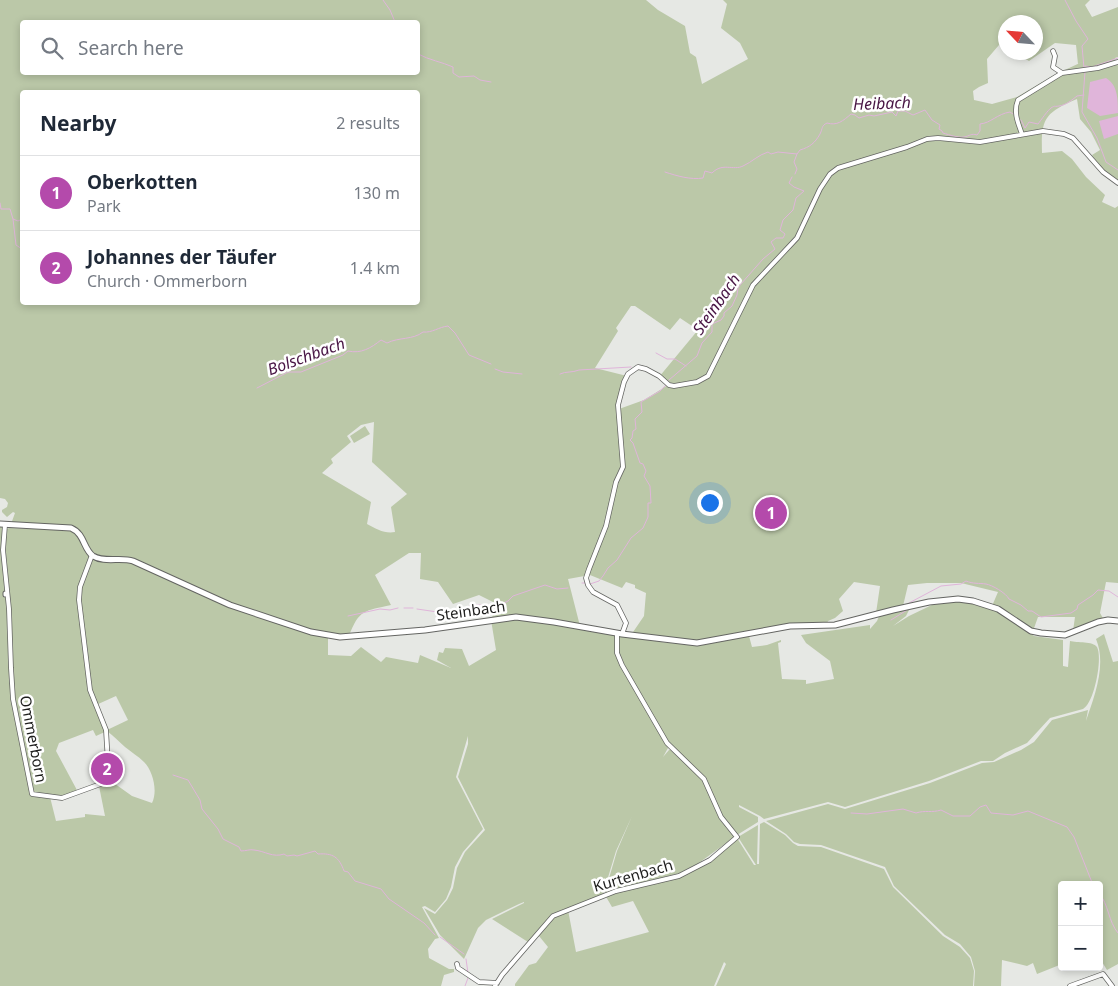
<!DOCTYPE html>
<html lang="en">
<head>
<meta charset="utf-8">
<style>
  body { margin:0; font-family:"Noto Sans",sans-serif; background:#f2f2f3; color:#1f2937 }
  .controls { position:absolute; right:15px; bottom:15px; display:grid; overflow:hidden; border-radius:5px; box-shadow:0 2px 8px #0003 }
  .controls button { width:45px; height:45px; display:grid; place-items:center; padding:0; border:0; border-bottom:1px solid #e0e1e3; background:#fff; color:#1f2937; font:25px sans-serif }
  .compass { position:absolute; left:998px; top:15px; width:45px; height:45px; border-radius:50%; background:#fff; box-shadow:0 2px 8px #0003; rotate:296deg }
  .you { position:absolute; left:709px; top:502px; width:18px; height:18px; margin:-12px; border:4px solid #fff; border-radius:50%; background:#1a73e8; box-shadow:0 0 0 8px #1a73e833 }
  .badge { display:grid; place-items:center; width:32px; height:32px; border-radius:50%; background:#b44aab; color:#fff; font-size:16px; font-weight:700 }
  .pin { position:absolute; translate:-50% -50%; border:2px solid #fff; box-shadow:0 1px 5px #0006 }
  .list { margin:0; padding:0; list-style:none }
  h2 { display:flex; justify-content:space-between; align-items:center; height:65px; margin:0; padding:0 20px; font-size:21px }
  h2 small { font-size:16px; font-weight:400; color:#747a83 }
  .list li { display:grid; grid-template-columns:32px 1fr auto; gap:15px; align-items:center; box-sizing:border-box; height:75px; padding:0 20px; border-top:1px solid #e0e1e3 }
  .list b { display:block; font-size:19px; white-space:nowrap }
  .list p { margin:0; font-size:16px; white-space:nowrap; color:#747a83 }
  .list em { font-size:16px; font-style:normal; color:#747a83 }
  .icon { flex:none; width:28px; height:28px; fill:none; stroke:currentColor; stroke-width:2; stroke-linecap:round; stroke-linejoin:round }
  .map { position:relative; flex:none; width:1118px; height:986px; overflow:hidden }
  .search { position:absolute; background:#fff; box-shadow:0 2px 8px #0003; left:20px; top:20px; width:400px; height:55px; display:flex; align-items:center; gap:12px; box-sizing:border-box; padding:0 18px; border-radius:5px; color:#747a83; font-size:19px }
  .panel { position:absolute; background:#fff; box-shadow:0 2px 8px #0003; left:20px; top:90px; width:400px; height:215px; border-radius:5px }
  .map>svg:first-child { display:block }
  .green { fill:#bbc8a8; fill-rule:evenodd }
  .water { fill:#e0b5da }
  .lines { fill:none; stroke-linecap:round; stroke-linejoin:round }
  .stream { stroke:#e0b5da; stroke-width:1 }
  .pedestrian-casing { stroke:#646562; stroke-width:5 }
  .minor-casing { stroke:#646562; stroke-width:5.5 }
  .tertiary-casing { stroke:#646562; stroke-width:7 }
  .pedestrian { stroke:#fff; stroke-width:3 }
  .minor { stroke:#fff; stroke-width:4 }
  .tertiary { stroke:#fff; stroke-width:5 }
  .labels { text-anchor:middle; stroke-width:5; stroke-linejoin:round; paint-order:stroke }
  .street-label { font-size:15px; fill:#1e1e1d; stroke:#fff }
  .water-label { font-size:16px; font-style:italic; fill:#481544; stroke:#fff }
</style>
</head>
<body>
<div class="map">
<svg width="1118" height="986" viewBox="0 0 1118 986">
  <rect width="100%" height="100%" fill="#e6e8e4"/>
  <path class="green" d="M 0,0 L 646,0 L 658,10 L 685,26 L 690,53 L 696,57 L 702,84 L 748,59 L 740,43 L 721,28 L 727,4 L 723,0 L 1090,0 L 1085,5 L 1092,17 L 1118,7 L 1118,57 L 1115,58 L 1118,66 L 1118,180 L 1100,167 L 1092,155 L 1100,150 L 1091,132 L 1080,119 L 1077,99 C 1044,113 1041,119 1042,153 L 1062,151 L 1072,159 L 1086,177 L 1105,195 L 1102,202 L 1115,208 L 1118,206 L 1118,583 L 1106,582 L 1100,613 L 1104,620 L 1095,622 L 1073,631 L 1075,617 L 1038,617 L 1033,631 L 1006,612 L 992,606 L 998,592 L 961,583 L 927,583 L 908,585 L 903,606 L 876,613 L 880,586 L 854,582 L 839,599 L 843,611 L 835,618 L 828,621 L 826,626 L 796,624 L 701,642 L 655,639 L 661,642 L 698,646 L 749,636 L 752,647 L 767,645 L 781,640 L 781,642 L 778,643 L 782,679 L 806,680 L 806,684 L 834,679 L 830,661 L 806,643 L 801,635 L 870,625 L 870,629 L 877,621 L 880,614 L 910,608 L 906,616 L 893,626 L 909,616 L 934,604 L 962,601 L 976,603 L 999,612 L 1034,636 L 1063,640 L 1063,666 L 1068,667 L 1070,641 C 1077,643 1093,641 1097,647 C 1103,658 1094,704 1083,709 L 1050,718 L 1027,743 L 1005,753 L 993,761 L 981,761 L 929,781 L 845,807 L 828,802 L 764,819 L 760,816 L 739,805 L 739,807 L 758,817 L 758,822 L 737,835 L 723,817 L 707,781 L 674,750 L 657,725 L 668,748 L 663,757 L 669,750 L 672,750 L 703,780 L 720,820 L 736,836 L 696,865 L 680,873 L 605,892 L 617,851 L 632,816 L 616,851 L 603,894 L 552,915 L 528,942 L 492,919 L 524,903 L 524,902 L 519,904 L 486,920 L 478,928 L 464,959 L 440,935 L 424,908 L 435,914 L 447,900 L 453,888 L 457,868 L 465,852 L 485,830 L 458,777 L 468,744 L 468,736 L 456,777 L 483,829 L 463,852 L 455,867 L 451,887 L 446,899 L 435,912 L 425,906 L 422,907 L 439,938 L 435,939 L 428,949 L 429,958 L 449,969 L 454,969 L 454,972 L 444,975 L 441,986 L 0,986 L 0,526 L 2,527 L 2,558 L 6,587 L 3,595 L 8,601 L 10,635 L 9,671 L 15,715 L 29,780 C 28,756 20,733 16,709 C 10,674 12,638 10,602 C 9,578 4,554 5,530 L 9,528 L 73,530 C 81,536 84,547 91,554 C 88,547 86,538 80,533 C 66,519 30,528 11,524 L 15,513 L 13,512 L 7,517 L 2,512 L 2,510 L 7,507 L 8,503 L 5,499 L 0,498 ZM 22,22 L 418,22 L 418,72 L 22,72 ZM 1006,22 L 1036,22 L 1036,52 L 1015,53 L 1029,61 L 1055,43 L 1076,45 L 1078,64 L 1082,62 L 1054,75 L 1017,97 L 992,104 L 974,100 L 973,91 L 979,87 L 988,83 L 987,59 L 999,45 L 1005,48 ZM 22,92 L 418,92 L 418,302 L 22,302 ZM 631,306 L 635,306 L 670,330 L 680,318 L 698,330 L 659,377 L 668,385 L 644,400 L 619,409 L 619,398 L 627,376 L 595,368 L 618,331 L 616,328 ZM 374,422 L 372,462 L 407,494 L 391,507 L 395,532 C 385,534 376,529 367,524 L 371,502 L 322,473 L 333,463 L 331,459 L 351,442 L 347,436 L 361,425 ZM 409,553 L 421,553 L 420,579 L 438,582 L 453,604 L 479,595 L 497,604 L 491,620 L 496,650 L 469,666 L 462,649 L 445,648 L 443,653 L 439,652 L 437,660 L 451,668 L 420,655 L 418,663 L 386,657 L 381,662 L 361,647 L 351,656 L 328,655 L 328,638 L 316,635 L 230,607 L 190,590 L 137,563 L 122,560 L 95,559 L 100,557 L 129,559 L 230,604 L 250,611 L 323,633 L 349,636 C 359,609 365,611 391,605 L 375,575 ZM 590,575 L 622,588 L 626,582 L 635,585 L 635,588 L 646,593 L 644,616 L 631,635 L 553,624 L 543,620 L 580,626 L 568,579 ZM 116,696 L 128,720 L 107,730 L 96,705 ZM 93,730 L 96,736 L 107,731 C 114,736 119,742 125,747 C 131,752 138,756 144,762 C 153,771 158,791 152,803 L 132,796 L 111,781 L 99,786 L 105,816 L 85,814 L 85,817 L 56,821 L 50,797 L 63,799 L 78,792 L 56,751 L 59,743 Z
    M 365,426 L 370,434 L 354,443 L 350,436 Z
    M 1104,634 L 1113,662 L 1118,661 L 1118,964 L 1107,970 L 1099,957 L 1099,885 L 1062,885 L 1062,964 L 1037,974 L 1033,963 L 1027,966 L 1002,960 L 1001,986 L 974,986 L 975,971 L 971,957 L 960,944 L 945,935 L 894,886 L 885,867 L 821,845 L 800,844 L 794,842 L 786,834 L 766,821 L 828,804 L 845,809 L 930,783 L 982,763 L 994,762 L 1021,750 L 1034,742 L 1052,720 L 1088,710 L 1086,721 C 1094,697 1107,665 1096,639 Z
    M 764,822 L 785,835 L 793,843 L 798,846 L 821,847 L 884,869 L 893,887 L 943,936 L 960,947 L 970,958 L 974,971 L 973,986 L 716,986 L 726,964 L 724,962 L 714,986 L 515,986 L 515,984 L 529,965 L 536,963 L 548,947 L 539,936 L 530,943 L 550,919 L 568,910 L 576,952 L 649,932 L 633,901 L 612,907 L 605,895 L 685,875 L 706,863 L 737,838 L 754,865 L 756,865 L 738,837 L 758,825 L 757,864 L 759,864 L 760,824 Z"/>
  <path class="water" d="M 1106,78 C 1118,85 1118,100 1118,113 L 1100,116 L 1087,108 L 1090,82 Z
    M 1118,116 L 1118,134 L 1104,139 L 1099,121 Z"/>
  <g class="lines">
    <path class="stream" d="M 383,0 L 390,10 L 395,22
      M 1065,0 L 1076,21 L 1088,39 L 1082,46 L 1084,68
      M 418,54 C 429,60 442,62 453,67 L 453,73 L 459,77 L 474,76 L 480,80 L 491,82
      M 1085,66 L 1092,67 L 1118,58
      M 1085,72 L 1082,112 L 1097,138 L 1106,162 L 1118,170
      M 1021,120 L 1025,128 L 1029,122 L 1038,124 C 1041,120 1048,110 1051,108 C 1056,105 1053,107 1059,106 C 1066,105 1072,100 1077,96 L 1084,95
      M 665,172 C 677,176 691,180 703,178 L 705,171 L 712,173 C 723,162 733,171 743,166 C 752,162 758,155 768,152 L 771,154 L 778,152 L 797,154 L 800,150 C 810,147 815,143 820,134 C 823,128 821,126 827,123 C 837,126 843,121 851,114 L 855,115 L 859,118 L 869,115 L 874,116 L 892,112 L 896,116 L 898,111 L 905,111 L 913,115 L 925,110 L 932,120 L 940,125 L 939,129 L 942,131 L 943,133 C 950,135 958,138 964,137 C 970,136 971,133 977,135 L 980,131 L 980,124 C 991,123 997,114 1010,112 L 1013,114
      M 795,174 L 797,169 L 794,162 L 797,154
      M 0,203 L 1,209 L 10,209 L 13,219 L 18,221 L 22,219
      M 13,219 L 16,245 L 22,249
      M 656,353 L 667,359 L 675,359 L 686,366
      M 495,369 L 503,372 L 522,374
      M 560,374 C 566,371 572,373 579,370 L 631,367
      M 669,380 L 697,356 L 702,343 L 712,332 L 712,324 L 721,320 L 724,316 L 724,313 L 732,306 L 737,295 L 738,288 L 740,285 L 763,259 L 775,249 L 771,242 L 776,238 L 783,238 L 785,234 L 780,230 L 783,220 L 793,210 L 796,198 L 804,191 L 794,187 L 789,183 L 792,177
      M 257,388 L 288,372 L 301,372 L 343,355 L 348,351 C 361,354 371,348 381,340 L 387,343 C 399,337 413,340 423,332 C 432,333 439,327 448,326 L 455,333 L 469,355 L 491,364
      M 582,583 L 585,583
      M 590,584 L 599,581 L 603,576 L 608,568 L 617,560 L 631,538 L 643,528 L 648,517 L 648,503 L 651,503 L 650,486 L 644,476 L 646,471 L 643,464 L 640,463 L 633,443 L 630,440 L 632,438 L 633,431 L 636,429 L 635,419 L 642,412 L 641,402 L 660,391 L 666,385
      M 909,603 L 941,586 L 961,584 L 966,581 C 973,584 979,583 986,584 C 992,585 1006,593 1009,599 L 1021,605 L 1028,611 L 1032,611 L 1041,617 L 1071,613 L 1077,609 L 1078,605 L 1093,595 L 1098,590 L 1109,591 L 1118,597
      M 404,608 L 413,608
      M 417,609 L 451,614 L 472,605 L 500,605 L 508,601 L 513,596 L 545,585 L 557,589 L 568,588
      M 348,616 L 380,609 L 390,610 L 398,608
      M 891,620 L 907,610
      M 173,775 L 188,780 L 200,800 L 202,809 L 218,829 L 223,839 L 239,847 L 241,851 C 246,851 250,849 254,850 C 265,851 273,858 284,854 L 287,856 L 294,855 L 297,856 L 315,851 L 318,854 C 333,853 339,857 344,871 L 348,872 L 355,881 L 381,889 L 389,899 L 424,923 L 435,935
      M 851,813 L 867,814 L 903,809 L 916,813 C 925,810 932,813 941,810 L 953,816 L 970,816 L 980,807 L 986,805 L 991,813 L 1013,815 L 1028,811 L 1067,827 L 1074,837 L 1093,885
      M 1099,893 C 1109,905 1108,921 1118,933
      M 440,937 L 464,954
      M 466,959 L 468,973
      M 465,986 L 468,978"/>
    <g class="pedestrian-casing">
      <path id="pedestrian" d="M 5,593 L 5,595"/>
    </g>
    <g class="minor-casing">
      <path id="minor" d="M 1053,51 L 1055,56 L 1053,67 L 1062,73
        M 1022,134 C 1018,123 1013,112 1018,100 L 1062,73 L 1098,68 L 1118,62
        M 5,525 L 3,550 L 9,609 L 11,668 L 13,699 L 32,794 L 62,798 L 106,782 L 110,779 L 112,775 L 108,763 L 106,730 L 90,690 L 79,600 L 80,587 L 92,555
        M 622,634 L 626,623 L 617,605 L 593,592 L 588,585 L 586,578 L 589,569 L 606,526 L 616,482 L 623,467 L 618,405 L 624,382 L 628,374 L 638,367 L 646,369 L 659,376 L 669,385 L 674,386 L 697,382 L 708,376 L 753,285 L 797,238 L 820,189 L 830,174 L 838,168 L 907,147 L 927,139 L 938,138 L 980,142 L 1043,131 L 1064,134 L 1073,138 L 1103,172 L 1118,183
        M 457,964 L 458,968 L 479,982 L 497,983
        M 495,986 L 502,975 L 553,916 L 616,891 L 679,876 L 710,860 L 737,837 L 721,817 L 704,779 L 667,743 L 622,665 L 617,653 L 617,633
        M 1070,986 L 1103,974 L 1112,986"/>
    </g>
    <g class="tertiary-casing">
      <path id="tertiary" d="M 0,524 L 71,528 C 85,534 83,549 93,556 C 104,563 121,557 133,561 L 230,605 L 311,632 L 340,637 L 425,630 L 516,617 L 554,622 L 622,634 L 697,643 L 790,626 L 835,625 L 893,610 L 929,602 L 958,599 L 973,601 L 998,609 L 1031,631 L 1041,633 L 1065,635 L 1098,622 L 1108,620 L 1118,621"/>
    </g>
    <use href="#pedestrian" class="pedestrian"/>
    <use href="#minor" class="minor"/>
    <use href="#tertiary" class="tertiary"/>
  </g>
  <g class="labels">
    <g class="street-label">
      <text transform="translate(471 611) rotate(-8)" y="5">Steinbach</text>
      <text transform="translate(33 739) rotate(79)" y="5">Ommerborn</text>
      <text transform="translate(633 876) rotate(-16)" y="5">Kurtenbach</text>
    </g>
    <g class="water-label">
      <text transform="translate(882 103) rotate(-2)" y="6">Heibach</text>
      <text transform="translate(716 304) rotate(-55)" y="6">Steinbach</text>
      <text transform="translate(306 356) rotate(-20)" y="6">Bolschbach</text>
    </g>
  </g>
</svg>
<div class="controls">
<button>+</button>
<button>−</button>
</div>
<svg class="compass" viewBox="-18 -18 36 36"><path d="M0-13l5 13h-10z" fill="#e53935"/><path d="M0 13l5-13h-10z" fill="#747a83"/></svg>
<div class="you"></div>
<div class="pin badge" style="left:771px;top:513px">1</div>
<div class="pin badge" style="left:107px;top:769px">2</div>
<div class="search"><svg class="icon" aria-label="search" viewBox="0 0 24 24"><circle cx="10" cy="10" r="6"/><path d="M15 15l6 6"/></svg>Search here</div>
<section class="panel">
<h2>Nearby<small>2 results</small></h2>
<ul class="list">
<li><span class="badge">1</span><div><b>Oberkotten</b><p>Park</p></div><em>130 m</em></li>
<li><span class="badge">2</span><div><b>Johannes der Täufer</b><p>Church · Ommerborn</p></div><em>1.4 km</em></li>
</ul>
</section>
</div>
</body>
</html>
